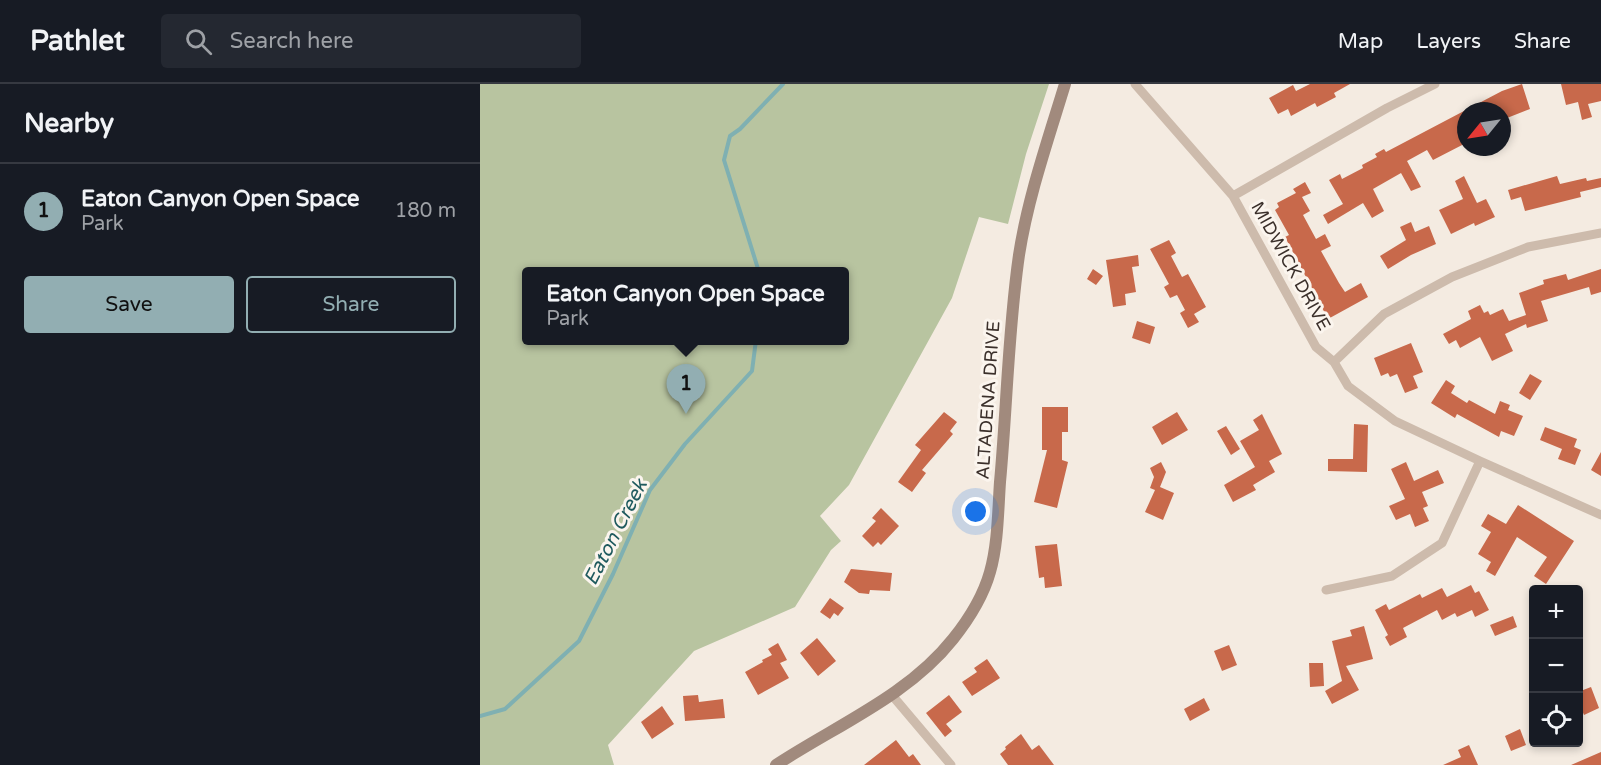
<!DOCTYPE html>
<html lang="en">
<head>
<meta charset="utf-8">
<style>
  body { margin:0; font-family:"Varela Round",sans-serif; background:#242831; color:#f1f3f6 }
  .controls { position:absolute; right:18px; bottom:18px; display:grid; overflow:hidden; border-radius:6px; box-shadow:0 3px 9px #0003 }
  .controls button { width:54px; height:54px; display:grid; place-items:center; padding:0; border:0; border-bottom:2px solid #363941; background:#171b24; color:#f1f3f6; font:30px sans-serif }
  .compass { position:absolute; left:977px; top:18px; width:54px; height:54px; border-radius:50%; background:#171b24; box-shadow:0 3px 9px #0003; rotate:240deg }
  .you { position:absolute; left:496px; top:428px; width:21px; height:21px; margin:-15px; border:4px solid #fff; border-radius:50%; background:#1a73e8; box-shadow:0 0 0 9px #1a73e833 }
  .badge { display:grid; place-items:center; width:39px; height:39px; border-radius:50%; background:#92aeb2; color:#111; font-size:20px; font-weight:700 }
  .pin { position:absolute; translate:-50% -50px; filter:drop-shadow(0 2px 3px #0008) }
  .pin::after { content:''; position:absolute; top:32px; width:21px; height:18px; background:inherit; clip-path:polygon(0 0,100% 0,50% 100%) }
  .popup { position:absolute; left:42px; top:183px; width:327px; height:78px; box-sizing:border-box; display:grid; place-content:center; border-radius:6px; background:#171b24; filter:drop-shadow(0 2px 4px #0005); font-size:20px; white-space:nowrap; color:#9ea1a6 }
  .popup b { font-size:22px; color:#f1f3f6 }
  .popup::after { content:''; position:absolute; left:50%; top:100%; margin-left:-12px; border:12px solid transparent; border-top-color:#171b24 }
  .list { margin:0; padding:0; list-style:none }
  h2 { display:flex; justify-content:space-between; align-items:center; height:78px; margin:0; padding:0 24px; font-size:26px }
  h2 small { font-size:20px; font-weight:400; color:#9ea1a6 }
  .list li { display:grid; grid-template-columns:39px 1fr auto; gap:18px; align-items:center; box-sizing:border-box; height:96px; padding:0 24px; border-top:2px solid #363941 }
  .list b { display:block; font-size:22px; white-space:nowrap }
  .list p { margin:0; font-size:20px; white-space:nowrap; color:#9ea1a6 }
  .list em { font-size:20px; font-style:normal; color:#9ea1a6 }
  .actions { display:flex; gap:12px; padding:18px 24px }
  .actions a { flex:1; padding:14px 0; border:2px solid #92aeb2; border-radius:6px; text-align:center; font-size:21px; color:#92aeb2 }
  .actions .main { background:#92aeb2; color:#111 }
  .icon { flex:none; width:33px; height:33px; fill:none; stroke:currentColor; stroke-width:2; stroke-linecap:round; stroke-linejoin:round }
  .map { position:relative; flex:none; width:1121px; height:681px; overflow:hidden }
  header { display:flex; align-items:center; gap:36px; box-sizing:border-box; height:84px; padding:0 30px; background:#171b24; border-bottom:2px solid #363941 }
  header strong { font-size:28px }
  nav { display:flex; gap:33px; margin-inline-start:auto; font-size:21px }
  .search { width:420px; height:54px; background:#242831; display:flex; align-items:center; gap:15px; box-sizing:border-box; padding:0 21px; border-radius:6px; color:#9ea1a6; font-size:22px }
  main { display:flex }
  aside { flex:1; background:#171b24 }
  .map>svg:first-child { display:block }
  .green { fill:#b8c4a0; fill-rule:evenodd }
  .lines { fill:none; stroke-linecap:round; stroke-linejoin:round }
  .stream { stroke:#7fb0b2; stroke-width:4 }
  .building { fill:#c8694b }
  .street { stroke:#cdbbac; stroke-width:9 }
  .secondary { stroke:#a18a7d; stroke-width:12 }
  .labels { text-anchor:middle; stroke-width:6; stroke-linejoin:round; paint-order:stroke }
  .street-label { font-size:18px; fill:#3b302b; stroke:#fbf5ee }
  .water-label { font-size:20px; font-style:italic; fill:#1f5a5e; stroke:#fbf5ee }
</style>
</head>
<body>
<header>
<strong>Pathlet</strong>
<div class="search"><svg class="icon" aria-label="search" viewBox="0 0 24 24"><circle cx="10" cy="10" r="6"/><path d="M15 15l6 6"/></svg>Search here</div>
<nav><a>Map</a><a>Layers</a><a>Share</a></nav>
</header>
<main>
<aside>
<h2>Nearby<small></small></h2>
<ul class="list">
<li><span class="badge">1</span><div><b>Eaton Canyon Open Space</b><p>Park</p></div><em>180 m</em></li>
</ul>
<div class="actions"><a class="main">Save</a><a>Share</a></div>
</aside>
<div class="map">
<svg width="1121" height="681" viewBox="0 0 1121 681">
  <rect width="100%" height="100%" fill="#f4ebe1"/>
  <path class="green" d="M 0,0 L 569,0 L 546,70 L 528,140 L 499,133 L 472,214 L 369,401 L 340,432 L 361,457 L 351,466 L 315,523 L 214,567 L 128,661 L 134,681 L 0,681 ZM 47,188 L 365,188 L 365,256 L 47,256 Z"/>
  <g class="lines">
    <path class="stream" d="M 279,188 L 244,76 L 250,52 L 260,45 L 303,0
      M 0,632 L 25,625 L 99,557 L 133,490 L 170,406 L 205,360 L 272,287 L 276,256"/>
  </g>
  <path class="building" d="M 830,0 L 870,0 L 854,9 L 856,13 L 837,23 L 835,19 L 811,32 L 808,25 L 798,30 L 789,14 L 813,1 L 816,7 Z
    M 1042,0 L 1050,25 L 1022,36 L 1022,27 L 986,27 L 986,59 L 953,76 L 947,66 L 927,77 L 941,103 L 931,107 L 921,89 L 893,105 L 904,127 L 892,134 L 883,119 L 848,140 L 843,131 L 863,120 L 849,96 L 860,90 L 862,95 L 883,84 L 882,81 L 897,73 L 895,70 L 904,65 L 906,68 L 1022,7 Z
    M 1081,0 L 1121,0 L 1121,17 L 1108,20 L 1112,33 L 1102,36 L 1098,18 L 1086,21 Z
    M 984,92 L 997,119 L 1006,115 L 1015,133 L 995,142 L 994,139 L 971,150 L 959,126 L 983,115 L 975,97 Z
    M 1077,92 L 1080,100 L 1106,94 L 1107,97 L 1121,94 L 1121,103 L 1100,108 L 1101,113 L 1045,127 L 1041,113 L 1031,116 L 1028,106 Z
    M 825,98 L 831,109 L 822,113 L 830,127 L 823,131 L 836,155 L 845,150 L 851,162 L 841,167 L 859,199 L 865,208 L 881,199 L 888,213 L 848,235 L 805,153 L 809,151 L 795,126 L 799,123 L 797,119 L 816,109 L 813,105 Z
    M 931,138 L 935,148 L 949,142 L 956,160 L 931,171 L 908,185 L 900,172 L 926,156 L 920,143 Z
    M 689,156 L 696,169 L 691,172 L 702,193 L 708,190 L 726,223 L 714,230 L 719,238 L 708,244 L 700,229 L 705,226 L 697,211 L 690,214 L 684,203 L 689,200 L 670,165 Z
    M 658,171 L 659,182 L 652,183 L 656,208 L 645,210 L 646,221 L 633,223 L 626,176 Z
    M 613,185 L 623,192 L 616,201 L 607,195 Z
    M 1121,185 L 1121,208 L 1111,211 L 1109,203 L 1061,217 L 1068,237 L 1047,244 L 1046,240 L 1025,250 L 1033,267 L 1012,277 L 1000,253 L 980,264 L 976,256 L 969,260 L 963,250 L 991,235 L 988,227 L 1000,221 L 1004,229 L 1008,227 L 1010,231 L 1023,225 L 1029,237 L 1046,231 L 1039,209 L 1064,200 L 1063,196 L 1086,190 L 1088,196 Z
    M 657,237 L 675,243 L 670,260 L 652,254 Z
    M 931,259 L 943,288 L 933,292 L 938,304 L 925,309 L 917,290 L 910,293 L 908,289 L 901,292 L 894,274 Z
    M 1050,290 L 1062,297 L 1050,316 L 1039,309 Z
    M 966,296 L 975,302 L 971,309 L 987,319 L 989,316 L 1015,330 L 1020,317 L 1030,321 L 1028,326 L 1043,332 L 1034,352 L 1021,347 L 1019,353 L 977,330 L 975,334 L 951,319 Z
    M 562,323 L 588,323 L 588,348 L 582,348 L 582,376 L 588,378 L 577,424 L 554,418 L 567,366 L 562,366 Z
    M 464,328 L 477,338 L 470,347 L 473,350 L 442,386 L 446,389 L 432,408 L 418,398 L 441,366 L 435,361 Z
    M 697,328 L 708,346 L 682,361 L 672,343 Z
    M 782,330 L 802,370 L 789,377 L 795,388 L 773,401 L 776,406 L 753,418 L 744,401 L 775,383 L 760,357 L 779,346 L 773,336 Z
    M 874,340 L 888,341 L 887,388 L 848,387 L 848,375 L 873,375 Z
    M 746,342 L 760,365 L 751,371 L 737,347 Z
    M 1065,343 L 1097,355 L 1094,363 L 1101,366 L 1095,381 L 1078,375 L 1082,365 L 1060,356 Z
    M 1121,368 L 1121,392 L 1111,386 Z
    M 681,378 L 686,388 L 680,403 L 694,409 L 683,436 L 665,428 L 675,406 L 670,404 L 674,393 L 670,384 Z
    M 926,378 L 934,397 L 958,386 L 964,399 L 942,408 L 948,422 L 943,424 L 949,437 L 935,443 L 930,430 L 916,436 L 909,422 L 925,415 L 911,385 Z
    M 1038,421 L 1094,457 L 1066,500 L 1054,492 L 1067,473 L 1037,453 L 1015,492 L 1006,487 L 1011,478 L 998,470 L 1011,448 L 1001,442 L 1008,430 L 1026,440 Z
    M 401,424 L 419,442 L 401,461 L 398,458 L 393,463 L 382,452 L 396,437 L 392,434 Z
    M 577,460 L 582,502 L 565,504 L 564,493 L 559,494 L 555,462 Z
    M 371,485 L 412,489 L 410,507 L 390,506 L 389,510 L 379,509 L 364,498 Z
    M 991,501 L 995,509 L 999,507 L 1009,526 L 995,533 L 992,526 L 977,533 L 975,529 L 962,536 L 957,526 L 923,544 L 927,553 L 910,562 L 905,553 L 908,551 L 895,526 L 906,520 L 909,526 L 940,510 L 942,514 L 962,504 L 967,513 Z
    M 350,514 L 364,524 L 358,532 L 354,529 L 350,535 L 340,528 Z
    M 1033,532 L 1037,543 L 1015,552 L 1010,541 Z
    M 884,542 L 893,575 L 866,582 L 879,606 L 852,620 L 845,607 L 862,597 L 852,557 L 872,552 L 870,546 Z
    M 337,554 L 356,577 L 338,592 L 320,569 Z
    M 298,559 L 307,576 L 300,579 L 309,594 L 278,611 L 265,588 L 283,578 L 282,576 L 292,571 L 288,565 Z
    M 749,561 L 757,581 L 742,587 L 734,567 Z
    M 507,575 L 520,594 L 492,612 L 482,598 L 497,588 L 494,584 Z
    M 829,579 L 843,579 L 844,602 L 830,603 Z
    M 1111,603 L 1119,624 L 1104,631 L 1098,617 L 1098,608 Z
    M 218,611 L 219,618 L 243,615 L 245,634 L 205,637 L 203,612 Z
    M 469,611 L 482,628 L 466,640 L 472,647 L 465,653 L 446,629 Z
    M 724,614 L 730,626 L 710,637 L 704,625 Z
    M 182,622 L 194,640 L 172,655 L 161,638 Z
    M 1040,645 L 1046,661 L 1031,667 L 1025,652 Z
    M 541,650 L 552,666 L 559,661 L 574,681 L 528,681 L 520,670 L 526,665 L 525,663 Z
    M 416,656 L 429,673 L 433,670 L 441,681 L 384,681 Z
    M 989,661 L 998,681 L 963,681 L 981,673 L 978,666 Z
    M 1121,668 L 1121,681 L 1091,681 Z"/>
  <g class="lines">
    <path class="street" d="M 655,0 L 753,112 L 836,263 L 854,278 L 868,302 L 915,337 L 1000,377 L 1121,431
      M 753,112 L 907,24 L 955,0
      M 854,278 L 904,230 L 972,193 L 1048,163 L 1121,149
      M 846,506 L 912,492 L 962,459 L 1000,377
      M 411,610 L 471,681"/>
    <path class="secondary" d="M 296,681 C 355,642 428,612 473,555 C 489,535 503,513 510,488 C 518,460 518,427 520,398 C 527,322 528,247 539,171 C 548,113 568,56 585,0"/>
  </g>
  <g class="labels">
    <g class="street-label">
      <text transform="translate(811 182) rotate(61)" y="6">MIDWICK DRIVE</text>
      <text transform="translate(508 316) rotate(-86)" y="6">ALTADENA DRIVE</text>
    </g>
    <g class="water-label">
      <text transform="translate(135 448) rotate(-63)" y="7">Eaton Creek</text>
    </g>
  </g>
</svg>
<div class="controls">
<button>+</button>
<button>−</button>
<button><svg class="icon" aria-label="locate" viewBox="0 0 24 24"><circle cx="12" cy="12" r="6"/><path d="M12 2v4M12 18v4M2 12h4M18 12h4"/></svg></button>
</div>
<svg class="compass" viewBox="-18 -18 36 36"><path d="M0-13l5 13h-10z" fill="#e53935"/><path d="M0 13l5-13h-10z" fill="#9ea1a6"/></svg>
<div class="you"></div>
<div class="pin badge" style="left:206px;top:330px">1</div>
<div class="popup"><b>Eaton Canyon Open Space</b>Park</div>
</div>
</main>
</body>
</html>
